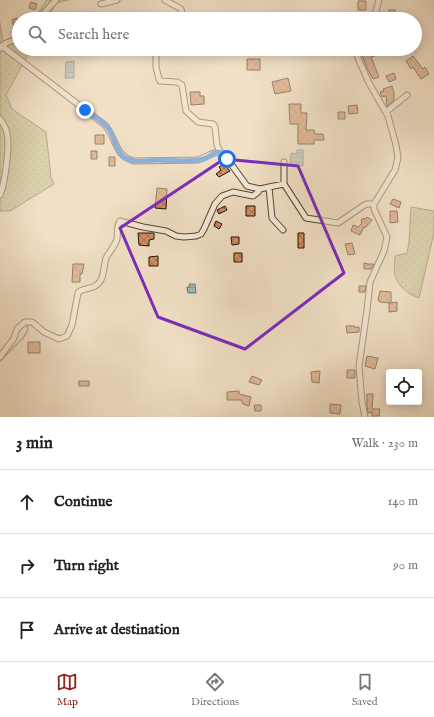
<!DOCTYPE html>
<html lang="en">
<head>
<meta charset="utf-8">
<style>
  body { margin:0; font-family:"IM FELL English",serif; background:#f2f2f2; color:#222 }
  .controls { position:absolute; right:12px; bottom:12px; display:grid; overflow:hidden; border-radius:4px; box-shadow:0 2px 10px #0003 }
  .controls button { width:36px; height:36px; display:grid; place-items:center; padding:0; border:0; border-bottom:1px solid #e0e0e0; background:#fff; color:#222; font:20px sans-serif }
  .stop { position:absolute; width:12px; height:12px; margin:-9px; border:3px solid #1a73e8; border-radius:50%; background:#fff }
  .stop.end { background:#1a73e8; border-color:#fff; box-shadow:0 1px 4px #0008 }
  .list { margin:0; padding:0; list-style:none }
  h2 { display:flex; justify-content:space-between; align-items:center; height:52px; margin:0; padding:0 16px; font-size:17px }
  h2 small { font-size:13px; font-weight:400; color:#767676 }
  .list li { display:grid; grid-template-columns:26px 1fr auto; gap:12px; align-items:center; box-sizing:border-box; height:64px; padding:0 16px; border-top:1px solid #e0e0e0 }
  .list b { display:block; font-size:15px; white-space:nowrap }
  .list em { font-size:13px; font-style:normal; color:#767676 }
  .icon { flex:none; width:22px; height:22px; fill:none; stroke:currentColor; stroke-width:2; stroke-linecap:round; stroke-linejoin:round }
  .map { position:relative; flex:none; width:434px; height:417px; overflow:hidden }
  .search { position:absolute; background:#fff; box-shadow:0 2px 10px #0003; left:12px; right:12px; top:12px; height:44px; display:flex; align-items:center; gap:10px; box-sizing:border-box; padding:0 14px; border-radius:22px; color:#767676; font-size:15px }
  .sheet { height:244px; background:#fff }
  nav { display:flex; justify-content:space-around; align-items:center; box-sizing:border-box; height:56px; border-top:1px solid #e0e0e0; background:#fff; font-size:11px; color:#767676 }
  nav a { display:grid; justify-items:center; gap:2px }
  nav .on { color:#8f2418 }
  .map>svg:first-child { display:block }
  .grass { fill:url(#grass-dots); stroke:#726948 }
  .water { fill:url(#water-rules); stroke:#6c7870 }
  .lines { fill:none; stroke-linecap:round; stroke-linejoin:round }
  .stream { stroke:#6c7870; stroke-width:1.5 }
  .building { fill:url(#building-cross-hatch); stroke:#241100 }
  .minor-casing { stroke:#574532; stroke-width:7 }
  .minor { stroke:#f6ebda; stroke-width:5 }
  .route { stroke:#1a73e8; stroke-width:5 }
  .marked { fill:none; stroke:#7b2cbf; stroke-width:3; stroke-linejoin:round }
</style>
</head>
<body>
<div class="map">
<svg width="434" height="417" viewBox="0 0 434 417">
  <defs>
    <pattern id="grass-dots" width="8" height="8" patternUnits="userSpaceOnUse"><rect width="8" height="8" fill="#c0c191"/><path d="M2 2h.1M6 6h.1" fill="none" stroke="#a5a57b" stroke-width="1.8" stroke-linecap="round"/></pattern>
    <pattern id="water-rules" width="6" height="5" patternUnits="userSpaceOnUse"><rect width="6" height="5" fill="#9cbcbb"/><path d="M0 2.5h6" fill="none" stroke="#86a19f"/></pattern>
    <pattern id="building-cross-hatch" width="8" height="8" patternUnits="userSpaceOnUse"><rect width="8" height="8" fill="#d38f65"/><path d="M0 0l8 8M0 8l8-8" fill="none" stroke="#ab7351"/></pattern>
  </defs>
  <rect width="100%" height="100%" fill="#f1e0c6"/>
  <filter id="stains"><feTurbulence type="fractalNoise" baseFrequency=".005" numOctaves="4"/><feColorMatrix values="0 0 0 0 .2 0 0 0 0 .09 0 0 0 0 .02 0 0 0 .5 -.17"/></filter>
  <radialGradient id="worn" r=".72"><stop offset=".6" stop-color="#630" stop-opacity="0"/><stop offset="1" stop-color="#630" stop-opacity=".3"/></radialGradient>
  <path class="grass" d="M 47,0 L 69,0 L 56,3 L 47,19 L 33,19 Z
    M 0,23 L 3,41 L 19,35 L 19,49 L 31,49 L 6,95 L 12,109 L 46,132 L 51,177 L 54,184 L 10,211 L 0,211 Z
    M 411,207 L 434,211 L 434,233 L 419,298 C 410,295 400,288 396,278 C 393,273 395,262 395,256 L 407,253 L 409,242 Z"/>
  <path class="water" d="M 74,61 L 74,78 L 65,78 L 66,62 Z
    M 297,150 L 303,150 L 303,166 L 290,165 L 291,153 L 297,154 Z
    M 189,284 L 195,284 L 196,293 L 188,293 L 187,287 L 190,287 Z"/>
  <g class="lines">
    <path class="stream" d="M 0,361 L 23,338 L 28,330 L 27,324"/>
  </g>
  <path class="building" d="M 358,1 L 366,1 L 366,10 L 358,10 Z
    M 31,2 L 37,4 L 35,10 L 29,8 Z
    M 389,10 L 395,10 L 395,19 L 389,19 Z
    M 17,18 L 19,23 L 13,25 L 12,20 Z
    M 367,49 L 375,49 L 377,55 L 371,57 L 379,77 L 373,79 L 368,70 L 362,55 L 369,52 Z
    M 413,56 L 423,69 L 425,67 L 429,74 L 421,79 L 413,67 L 411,69 L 406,61 Z
    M 247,59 L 260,59 L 260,70 L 247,70 Z
    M 394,73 L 396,79 L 389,82 L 386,76 Z
    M 288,78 L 291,91 L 275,94 L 272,82 Z
    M 392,86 L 394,93 L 394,100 L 387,106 L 386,96 L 382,97 L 380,92 L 384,91 L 383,89 Z
    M 190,92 L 200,92 L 200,96 L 204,96 L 204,104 L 191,105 Z
    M 289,104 L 301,104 L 301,113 L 307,113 L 306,130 L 314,130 L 315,134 L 323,134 L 324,140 L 314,140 L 314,144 L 298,144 L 298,124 L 290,124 Z
    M 357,105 L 358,113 L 349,114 L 348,106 Z
    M 338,112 L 345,112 L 345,119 L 338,119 Z
    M 95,135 L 104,135 L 104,144 L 95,144 Z
    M 91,151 L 97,151 L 97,159 L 91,159 Z
    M 109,157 L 115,157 L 115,166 L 109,166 Z
    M 224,164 L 230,171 L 219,177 L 216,174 L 221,170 L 219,167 Z
    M 157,188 L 167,189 L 166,209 L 155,208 Z
    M 393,199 L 401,202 L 399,208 L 390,204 Z
    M 225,206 L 227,210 L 219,214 L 217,210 Z
    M 246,206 L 255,206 L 255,216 L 246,216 Z
    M 390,211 L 397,211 L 398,222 L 390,223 Z
    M 367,217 L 372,220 L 365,228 L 364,227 L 360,235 L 351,231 L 353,225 L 358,227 L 362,223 L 361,220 L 363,218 L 365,219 Z
    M 216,221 L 222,224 L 219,229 L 214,226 Z
    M 138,233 L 154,233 L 154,239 L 149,240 L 149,246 L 139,245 Z
    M 298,233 L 304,233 L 304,248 L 298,248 Z
    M 231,237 L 239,237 L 239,244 L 232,245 Z
    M 352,243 L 355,254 L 348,255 L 345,244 Z
    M 234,253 L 242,253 L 242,262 L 234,262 Z
    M 158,256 L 158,266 L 149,266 L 149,257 Z
    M 364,263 L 368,264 L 374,264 L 371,269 L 364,269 Z
    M 73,264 L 84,264 L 82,274 L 80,274 L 80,282 L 72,282 Z
    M 359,286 L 366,286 L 365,292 L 359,292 Z
    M 380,291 L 391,292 L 391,303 L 397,302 L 397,311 L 389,312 L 389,303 L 390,303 L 380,302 L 378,300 Z
    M 346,326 L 355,326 L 355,328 L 359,327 L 359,332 L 347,333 Z
    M 28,342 L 40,342 L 40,353 L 28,353 Z
    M 367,356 L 378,358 L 375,369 L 365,366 Z
    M 347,370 L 355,370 L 355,378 L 347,378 Z
    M 320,371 L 319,383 L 312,382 L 311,372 Z
    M 252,376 L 262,380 L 259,385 L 249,382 Z
    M 79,381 L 89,381 L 89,386 L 79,386 Z
    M 239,391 L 239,394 L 251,397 L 249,406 L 243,404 L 241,400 L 227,400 L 227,392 Z
    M 367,394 L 373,394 L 372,409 L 380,409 L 379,416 L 372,416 L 372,412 L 368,413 L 367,406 Z
    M 330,404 L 341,405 L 340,414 L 330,413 Z
    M 254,405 L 261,405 L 261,411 L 255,411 Z"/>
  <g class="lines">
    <g class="minor-casing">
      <path id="minor" d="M 165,0 L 181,9 L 183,19
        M 101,4 L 117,0
        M 41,19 L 43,14 L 56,0
        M 374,19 L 379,0
        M 2,46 L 105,125 C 117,139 115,157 134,161 L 197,160 C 206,158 214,150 223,153 L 247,186 L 260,189 L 269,187
        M 1,48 L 6,43 L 19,38
        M 156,49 L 156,67 L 159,79 L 160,81 L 177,82 L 182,85 L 186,111 L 198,122 L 213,124 L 215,127 L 217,145 L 220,152
        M 356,49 L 358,58 L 369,83 L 388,116 L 396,145 L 398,158 L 395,170 L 374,204 L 374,209 L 387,237 L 384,251 L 370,282 L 367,310 L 359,366 L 362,402 L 365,417
        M 386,112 L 407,95
        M 0,119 C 3,123 6,128 7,133 C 10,145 5,183 0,195
        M 284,184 L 306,218 L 338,223 L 366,204 L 374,204
        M 283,230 L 272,218 L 269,187 L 284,184 L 284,162
        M 0,357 L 14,338 L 17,329 L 25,322 L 32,322 L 44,332 L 59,339 L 67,336 L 72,325 L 78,293 C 83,286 94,292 101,280 C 104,274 104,265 106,258 C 109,252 115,246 117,239 C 118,232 116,227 120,221 L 143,227 L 166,231 L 176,236 L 184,237 L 196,236 L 201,234 L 204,229 L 215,204 L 222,196 L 233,192 L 253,196 L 258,192 L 260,189"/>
    </g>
    <use href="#minor" class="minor"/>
  </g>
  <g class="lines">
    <path class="route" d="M 85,110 C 93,116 103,121 109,129 C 114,137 117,154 125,158 C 135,164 147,160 158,160 C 173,160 189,163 204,159 C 211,157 214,150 223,153 L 227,159"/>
  </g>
  <path d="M0 0H434V417H0ZM 224,159 L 298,166 L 344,273 L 245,349 L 158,317 L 120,228 Z" fill="#f1e0c6" fill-opacity=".55" fill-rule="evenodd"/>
  <path class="marked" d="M 224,159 L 298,166 L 344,273 L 245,349 L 158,317 L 120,228 Z"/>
  <rect width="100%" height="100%" filter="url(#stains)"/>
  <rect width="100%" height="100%" fill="url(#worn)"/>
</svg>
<div class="controls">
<button><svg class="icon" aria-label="locate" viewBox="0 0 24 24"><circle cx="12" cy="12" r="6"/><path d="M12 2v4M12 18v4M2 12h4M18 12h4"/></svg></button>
</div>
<div class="stop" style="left:227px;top:159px"></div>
<div class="stop end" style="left:85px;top:110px"></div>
<div class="search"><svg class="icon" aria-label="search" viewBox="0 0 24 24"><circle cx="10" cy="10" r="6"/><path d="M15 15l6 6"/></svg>Search here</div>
</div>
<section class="sheet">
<h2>3 min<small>Walk · 230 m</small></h2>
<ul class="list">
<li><svg class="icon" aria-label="ahead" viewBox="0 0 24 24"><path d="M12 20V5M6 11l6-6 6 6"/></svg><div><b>Continue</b></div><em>140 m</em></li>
<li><svg class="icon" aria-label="right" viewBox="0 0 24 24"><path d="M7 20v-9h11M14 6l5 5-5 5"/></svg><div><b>Turn right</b></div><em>90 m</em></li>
<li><svg class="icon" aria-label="arrive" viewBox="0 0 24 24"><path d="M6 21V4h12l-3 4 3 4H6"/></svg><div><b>Arrive at destination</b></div></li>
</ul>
</section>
<nav>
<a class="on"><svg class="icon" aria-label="map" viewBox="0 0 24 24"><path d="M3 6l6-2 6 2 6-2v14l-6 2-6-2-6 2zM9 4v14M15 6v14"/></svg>Map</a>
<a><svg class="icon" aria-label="directions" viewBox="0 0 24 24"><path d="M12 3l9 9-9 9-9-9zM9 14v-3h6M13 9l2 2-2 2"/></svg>Directions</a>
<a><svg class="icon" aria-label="saved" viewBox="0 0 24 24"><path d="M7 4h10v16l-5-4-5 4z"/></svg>Saved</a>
</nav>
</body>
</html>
